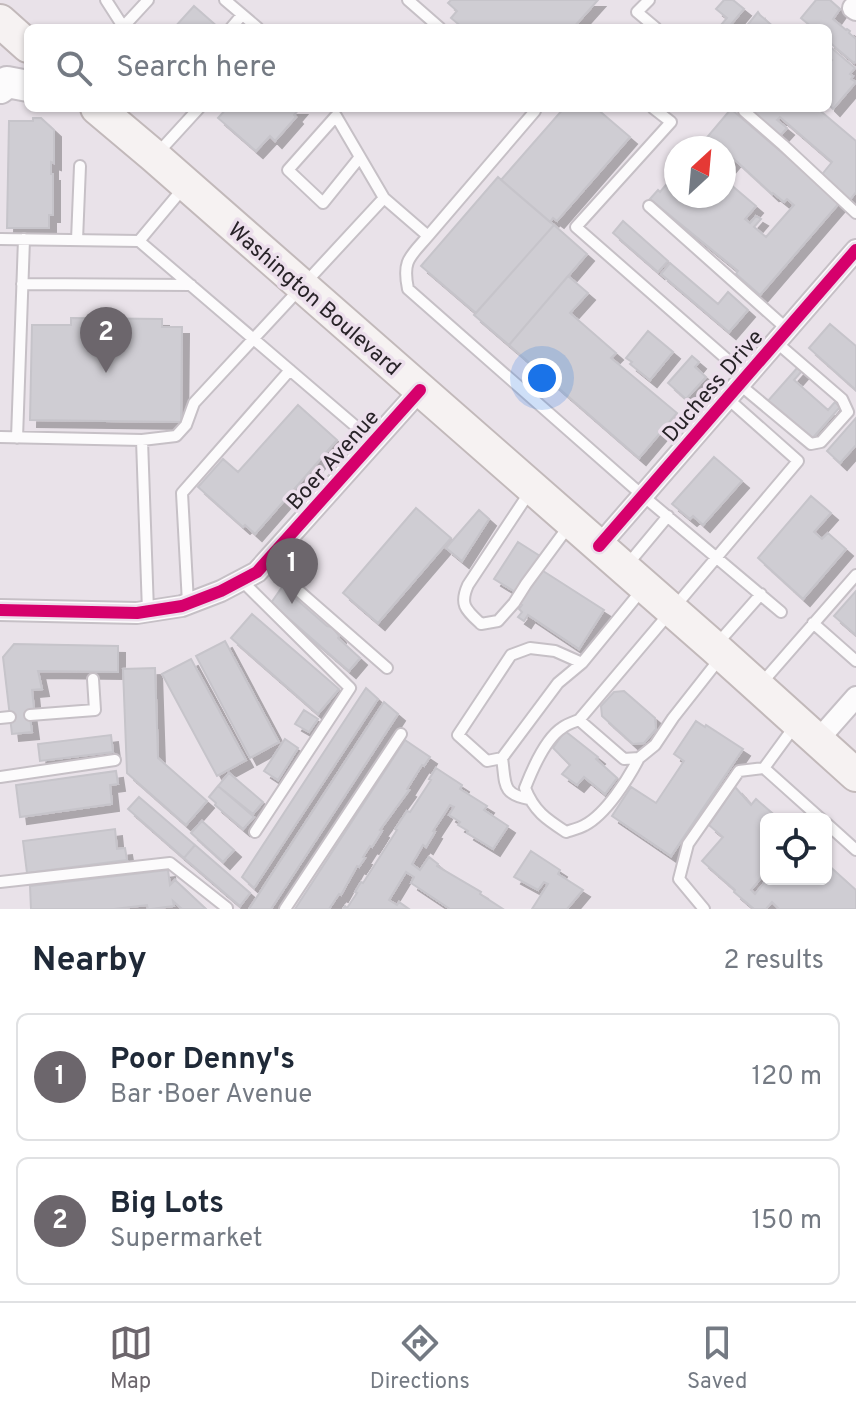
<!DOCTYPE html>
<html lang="en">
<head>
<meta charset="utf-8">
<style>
  body { margin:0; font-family:Overpass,sans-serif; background:#f6f6f7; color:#1f2937 }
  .controls { position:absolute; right:24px; bottom:24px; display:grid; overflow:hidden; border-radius:12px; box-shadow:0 2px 6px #0004 }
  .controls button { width:72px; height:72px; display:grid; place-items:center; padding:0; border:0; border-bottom:2px solid #e0e1e3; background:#fff; color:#1f2937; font:40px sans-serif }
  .compass { position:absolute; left:664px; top:136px; width:72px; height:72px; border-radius:50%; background:#fff; box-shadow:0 2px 6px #0004; rotate:26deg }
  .you { position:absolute; left:542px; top:378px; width:28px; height:28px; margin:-20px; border:6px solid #fff; border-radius:50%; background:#1a73e8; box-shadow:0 0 0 12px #1a73e833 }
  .badge { display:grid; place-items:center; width:52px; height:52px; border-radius:50%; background:#6c666c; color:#fff; font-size:26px; font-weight:700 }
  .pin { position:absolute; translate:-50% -66px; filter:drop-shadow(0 2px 4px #0008) }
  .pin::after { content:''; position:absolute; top:42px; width:28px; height:24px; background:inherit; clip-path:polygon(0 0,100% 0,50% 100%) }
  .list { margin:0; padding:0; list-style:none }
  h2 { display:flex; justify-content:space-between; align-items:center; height:104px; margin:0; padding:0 32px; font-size:34px }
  h2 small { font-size:26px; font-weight:400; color:#747a83 }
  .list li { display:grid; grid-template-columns:52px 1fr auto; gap:24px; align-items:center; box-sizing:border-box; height:128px; margin:0 16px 16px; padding:0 16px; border:2px solid #e0e1e3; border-radius:12px }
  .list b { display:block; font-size:30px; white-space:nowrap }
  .list p { margin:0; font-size:26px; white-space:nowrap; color:#747a83 }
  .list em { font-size:26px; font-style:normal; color:#747a83 }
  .icon { flex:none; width:44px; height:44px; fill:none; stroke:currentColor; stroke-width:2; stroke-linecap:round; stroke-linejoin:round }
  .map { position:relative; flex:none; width:856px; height:909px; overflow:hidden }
  .search { position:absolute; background:#fff; box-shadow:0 2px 6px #0004; left:24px; right:24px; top:24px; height:88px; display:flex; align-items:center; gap:20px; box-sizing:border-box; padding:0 28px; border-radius:12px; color:#747a83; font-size:30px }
  .sheet { height:392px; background:#fff }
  nav { display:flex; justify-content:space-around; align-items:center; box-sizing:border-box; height:112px; border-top:2px solid #e0e1e3; background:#fff; font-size:22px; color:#747a83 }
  nav a { display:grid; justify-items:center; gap:4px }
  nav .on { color:#6c666c }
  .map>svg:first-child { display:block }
  .building { fill:#cfcdd3; stroke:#c6c4ca; stroke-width:2; filter:url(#shadow) }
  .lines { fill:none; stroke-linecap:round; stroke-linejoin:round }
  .lane-casing { stroke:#c6c0c6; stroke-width:14 }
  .street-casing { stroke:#c6c0c6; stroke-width:24 }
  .secondary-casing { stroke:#c6c0c6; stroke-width:34 }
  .primary-casing { stroke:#c2b9ba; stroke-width:36 }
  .lane { stroke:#fcfbfc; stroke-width:10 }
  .street { stroke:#fcfbfc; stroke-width:20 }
  .secondary { stroke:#fcfbfc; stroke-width:30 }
  .primary { stroke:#f6f2f2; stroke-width:32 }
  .cycleway-casing { stroke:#ecdfec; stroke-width:17 }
  .cycleway { stroke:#d6006c; stroke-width:12 }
  .labels { text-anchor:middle; stroke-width:7; stroke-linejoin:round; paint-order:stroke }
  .street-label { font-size:22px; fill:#282328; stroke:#ecdfec }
</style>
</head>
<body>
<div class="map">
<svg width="856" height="909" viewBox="0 0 856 909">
  <defs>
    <filter id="shadow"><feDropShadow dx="7" dy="7" stdDeviation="0" flood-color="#0004"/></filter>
  </defs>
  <rect width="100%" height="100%" fill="#e9e2e9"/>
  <path class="building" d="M 451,0 L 598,0 L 573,28 L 463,28 L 451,18 L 457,11 L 448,3 Z
    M 724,0 L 733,0 L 744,9 L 728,28 L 724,28 L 721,25 L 727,18 L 716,9 Z
    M 816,0 L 830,0 L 840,9 L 833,19 L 846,30 L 847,29 L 850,31 L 849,33 L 856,39 L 856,61 L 854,63 L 828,41 L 828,28 L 813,28 L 801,18 Z
    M 194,6 L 219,28 L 171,28 L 173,26 L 175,27 Z
    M 758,12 L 760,15 L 775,28 L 745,28 Z
    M 828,45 L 855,68 L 850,74 L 853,76 L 851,79 L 856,82 L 833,109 L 828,104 L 828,64 L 832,60 L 828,57 Z
    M 227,108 L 300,108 L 294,115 L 296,117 L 275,141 L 270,136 L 256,151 L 218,118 Z
    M 564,108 L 596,108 L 630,137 L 557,221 L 553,218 L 550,222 L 501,180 Z
    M 756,108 L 817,108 L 856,141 L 856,192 L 848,202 L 820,177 L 832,162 L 780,117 L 777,120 L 787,128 L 777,139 L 750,115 Z
    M 731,109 L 840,202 L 760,295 L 736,274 L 738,271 L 650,199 L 658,190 L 660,192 L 676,173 L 676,196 L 703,196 L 707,199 L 710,196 L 724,196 L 724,179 L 756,206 L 745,219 L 750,223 L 756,216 L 761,219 L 754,227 L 766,237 L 794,205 L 787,199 L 784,202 L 773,193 L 772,194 L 734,159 L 724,171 L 724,148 L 698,148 Z
    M 33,118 L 41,118 L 54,130 L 54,163 L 51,162 L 51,174 L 53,174 L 53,215 L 49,215 L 49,228 L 7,228 L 9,121 L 33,121 Z
    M 498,177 L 554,225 L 476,313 L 421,266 Z
    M 623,221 L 668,261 L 658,272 L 613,233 Z
    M 554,225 L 587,254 L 509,345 L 474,315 Z
    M 670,263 L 718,304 L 728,292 L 748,310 L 729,332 L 661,274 Z
    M 568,276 L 588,293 L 570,313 L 616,353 L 611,358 L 677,413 L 639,458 L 509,345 Z
    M 71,318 L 162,319 L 162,327 L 182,327 L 181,422 L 30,420 L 32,325 L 71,325 Z
    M 830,324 L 856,346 L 856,390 L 809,348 Z
    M 648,331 L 673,352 L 650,380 L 630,364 L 632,362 L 626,358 Z
    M 692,356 L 699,362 L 695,367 L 706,377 L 686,399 L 668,383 Z
    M 798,367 L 802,371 L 794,380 L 828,410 L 835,402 L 840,407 L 810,441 L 767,402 Z
    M 298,405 L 337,440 L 255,534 L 245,525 L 243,527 L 198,487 L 223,459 L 238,472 Z
    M 856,418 L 856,445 L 840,463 L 827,451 Z
    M 714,457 L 742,481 L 703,525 L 693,516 L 690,519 L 672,504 Z
    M 811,496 L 831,513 L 814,532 L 822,539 L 828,533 L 846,549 L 803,599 L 758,558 Z
    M 416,508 L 451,538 L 378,623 L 343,593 Z
    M 479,510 L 489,519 L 462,561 L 446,548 Z
    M 518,542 L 540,556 L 517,593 L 494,579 Z
    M 540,569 L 604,610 L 579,649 L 528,615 L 524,621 L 518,617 L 522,612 L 519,609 L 522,605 L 518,603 Z
    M 282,587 L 287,588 L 289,593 L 327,626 L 332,627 L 339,636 L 338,638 L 360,658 L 349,671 L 271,603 Z
    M 856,591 L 856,635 L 834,616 Z
    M 252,614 L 339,689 L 318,714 L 231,638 Z
    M 225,641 L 279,742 L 250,758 L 196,656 Z
    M 14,644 L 118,646 L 118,672 L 38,671 L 42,689 L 32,690 L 34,709 L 29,710 L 32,732 L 12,734 L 3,657 Z
    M 191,659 L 246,760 L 217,776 L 162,674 Z
    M 155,668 L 158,758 L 207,801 L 186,825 L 127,773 L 123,669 Z
    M 366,688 L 378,699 L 254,888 L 242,877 Z
    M 624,691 L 655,718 L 656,729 L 644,743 L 633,744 L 602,716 L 601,706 L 614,692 Z
    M 384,702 L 398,714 L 271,909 L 249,909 Z
    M 304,710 L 318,719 L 309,732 L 295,724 Z
    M 696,721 L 705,727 L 706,725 L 743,749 L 671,856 L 612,816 L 631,787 L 656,803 L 684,761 L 674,754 Z
    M 565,731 L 598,757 L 596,759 L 617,778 L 605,794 L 584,777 L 577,785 L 562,774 L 570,765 L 553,748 Z
    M 111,735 L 113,752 L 40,761 L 38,744 Z
    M 285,739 L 298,748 L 278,780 L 264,771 Z
    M 405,740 L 430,757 L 424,766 L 422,765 L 407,789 L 409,790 L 380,830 L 382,831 L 372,847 L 370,846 L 363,857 L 365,858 L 359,867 L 357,866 L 341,895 L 339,894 L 329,909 L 295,909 Z
    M 436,768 L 462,785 L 460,789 L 487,806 L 484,810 L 508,826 L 493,849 L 467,833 L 468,831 L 458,825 L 460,822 L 449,815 L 454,807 L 450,805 L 433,831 L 435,832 L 426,847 L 423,845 L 412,864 L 420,870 L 429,857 L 438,864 L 437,866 L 481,892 L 480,894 L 503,909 L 450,909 L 411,883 L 414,877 L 406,872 L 389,900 L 397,905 L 399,902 L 409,909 L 343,909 L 345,906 L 347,908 L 357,893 L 355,892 L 361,882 L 363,883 L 397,830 L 395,829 L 407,811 L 410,812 L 431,780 L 429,779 Z
    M 116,771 L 118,784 L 110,785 L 112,804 L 20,817 L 16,785 Z
    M 229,773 L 263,802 L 253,814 L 218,786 Z
    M 218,786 L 254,817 L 243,829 L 215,805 L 216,803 L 209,797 Z
    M 735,787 L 751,805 L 756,799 L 779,819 L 766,819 L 766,872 L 751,890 L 755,894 L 767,879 L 826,879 L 826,863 L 856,890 L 856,909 L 779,909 L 772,902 L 766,909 L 754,909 L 734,892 L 735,890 L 702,861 L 723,837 L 709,825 Z
    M 139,797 L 195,845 L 184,858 L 128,809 Z
    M 202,821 L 234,850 L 223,862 L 191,833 Z
    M 115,829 L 117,849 L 125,848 L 127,860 L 27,873 L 23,841 Z
    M 195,845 L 250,893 L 240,906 L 184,858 Z
    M 531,851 L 560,870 L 558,874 L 583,890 L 567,909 L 532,909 L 548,884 L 544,882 L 538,890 L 514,877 Z
    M 168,870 L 170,885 L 175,880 L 206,909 L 182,909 L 173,901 L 174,906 L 151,909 L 148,909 L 147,905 L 114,909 L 31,909 L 30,886 Z"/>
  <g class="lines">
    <g class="lane-casing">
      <path id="lane" d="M 106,0 L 124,28
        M 225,0 L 258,28
        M 408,0 L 440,28
        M 649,0 L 637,12 L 656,28
        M 124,26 L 148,0
        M 231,28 L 242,15
        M 653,108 L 671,122 L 576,227 L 746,376
        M 747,108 L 744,111 L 783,145 L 856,213
        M 156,155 L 199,108
        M 360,157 L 323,203 L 288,170 L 336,116 L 384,198 L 428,236 C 410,257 402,260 408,289 L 642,495 L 781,612
        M 649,206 L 787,329
        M 428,236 L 535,111 L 531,108
        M 0,239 L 139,241 L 185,186
        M 77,240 L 80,166
        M 139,241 L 374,442
        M 22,284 L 191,285
        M 739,384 L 811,444 L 821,442 L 848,412 L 842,399 L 776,342
        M 0,437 L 142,440 L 176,436 L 186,425 L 194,403 L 384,198
        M 17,438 L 24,239
        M 142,440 L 148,611
        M 529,493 L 468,585 C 459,605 466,610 481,624 L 498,621 L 514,603 L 526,584 L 568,527
        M 268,560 L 292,585 L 387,668
        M 628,564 L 668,516
        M 241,580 L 350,688 L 255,832
        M 188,603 L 182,493 L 290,370
        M 813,623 L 856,661
        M 717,644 L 761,594
        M 582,663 L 555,651 L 530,648 L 511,655 L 458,735 L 487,761 L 502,758 L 558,683 L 582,663 L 641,591
        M 760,685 L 856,575
        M 30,715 L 95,710 L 93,679
        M 0,718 L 10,717
        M 579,720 L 624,759 L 639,758 L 655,745 L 673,718 L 721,657
        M 794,727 L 764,768 L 821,819
        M 502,758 C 506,784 501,794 529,799
        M 639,758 C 628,779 606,814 585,825 C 580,828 572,830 566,832 C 546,819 534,811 525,788 C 532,770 545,739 562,728 C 567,724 574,722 579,720 L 798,461 L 727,398
        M 0,777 L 115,760
        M 826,823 L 856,850
        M 0,882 L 170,863 L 227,908
        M 285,909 L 401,734
        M 704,909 L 679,879 L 688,844 L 739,771 L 764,768"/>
    </g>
    <g class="street-casing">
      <path id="street" d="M 853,8 L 856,10
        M 599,546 L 856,250
        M 0,610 L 137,613 L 182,606 L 221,591 L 257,572 L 420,390
        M 818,740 L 856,697"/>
    </g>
    <g class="secondary-casing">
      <path id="secondary" d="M 0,88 L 7,82 L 28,86"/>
    </g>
    <g class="primary-casing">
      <path id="primary" d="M 0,21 L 28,46
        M 97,108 L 154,156 L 714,647 L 856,775"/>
    </g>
    <use href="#lane" class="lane"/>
    <use href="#street" class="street"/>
    <use href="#secondary" class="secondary"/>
    <use href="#primary" class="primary"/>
    <g class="cycleway-casing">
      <path id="cycleway" d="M 599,546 L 856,250
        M 0,610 L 137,613 L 182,606 L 221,591 L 257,572 L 420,390"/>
    </g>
    <use href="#cycleway" class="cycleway"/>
  </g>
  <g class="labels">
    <g class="street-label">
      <text transform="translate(315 298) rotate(41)" y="8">Washington Boulevard</text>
      <text transform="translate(712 385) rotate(-49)" y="8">Duchess Drive</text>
      <text transform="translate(332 459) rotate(-48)" y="8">Boer Avenue</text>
    </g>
  </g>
</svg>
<div class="controls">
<button><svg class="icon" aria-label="locate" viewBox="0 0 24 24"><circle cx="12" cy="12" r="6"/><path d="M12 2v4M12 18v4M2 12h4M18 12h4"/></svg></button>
</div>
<svg class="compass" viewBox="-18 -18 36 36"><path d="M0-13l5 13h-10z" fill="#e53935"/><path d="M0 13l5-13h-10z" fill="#747a83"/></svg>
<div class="you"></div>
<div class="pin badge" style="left:292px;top:604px">1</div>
<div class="pin badge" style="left:106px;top:373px">2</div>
<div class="search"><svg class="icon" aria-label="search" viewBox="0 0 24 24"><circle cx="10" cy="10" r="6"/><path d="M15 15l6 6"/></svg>Search here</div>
</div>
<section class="sheet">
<h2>Nearby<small>2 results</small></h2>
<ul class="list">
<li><span class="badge">1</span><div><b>Poor Denny's</b><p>Bar · Boer Avenue</p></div><em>120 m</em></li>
<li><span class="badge">2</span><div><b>Big Lots</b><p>Supermarket</p></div><em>150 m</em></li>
</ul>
</section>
<nav>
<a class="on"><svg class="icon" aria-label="map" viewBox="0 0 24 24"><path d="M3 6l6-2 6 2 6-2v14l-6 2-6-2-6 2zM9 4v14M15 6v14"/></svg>Map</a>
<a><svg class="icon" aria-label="directions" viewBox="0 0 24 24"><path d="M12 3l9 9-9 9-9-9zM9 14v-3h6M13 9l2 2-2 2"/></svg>Directions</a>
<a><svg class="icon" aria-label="saved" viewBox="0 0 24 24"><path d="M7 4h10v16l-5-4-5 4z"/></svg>Saved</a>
</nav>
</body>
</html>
